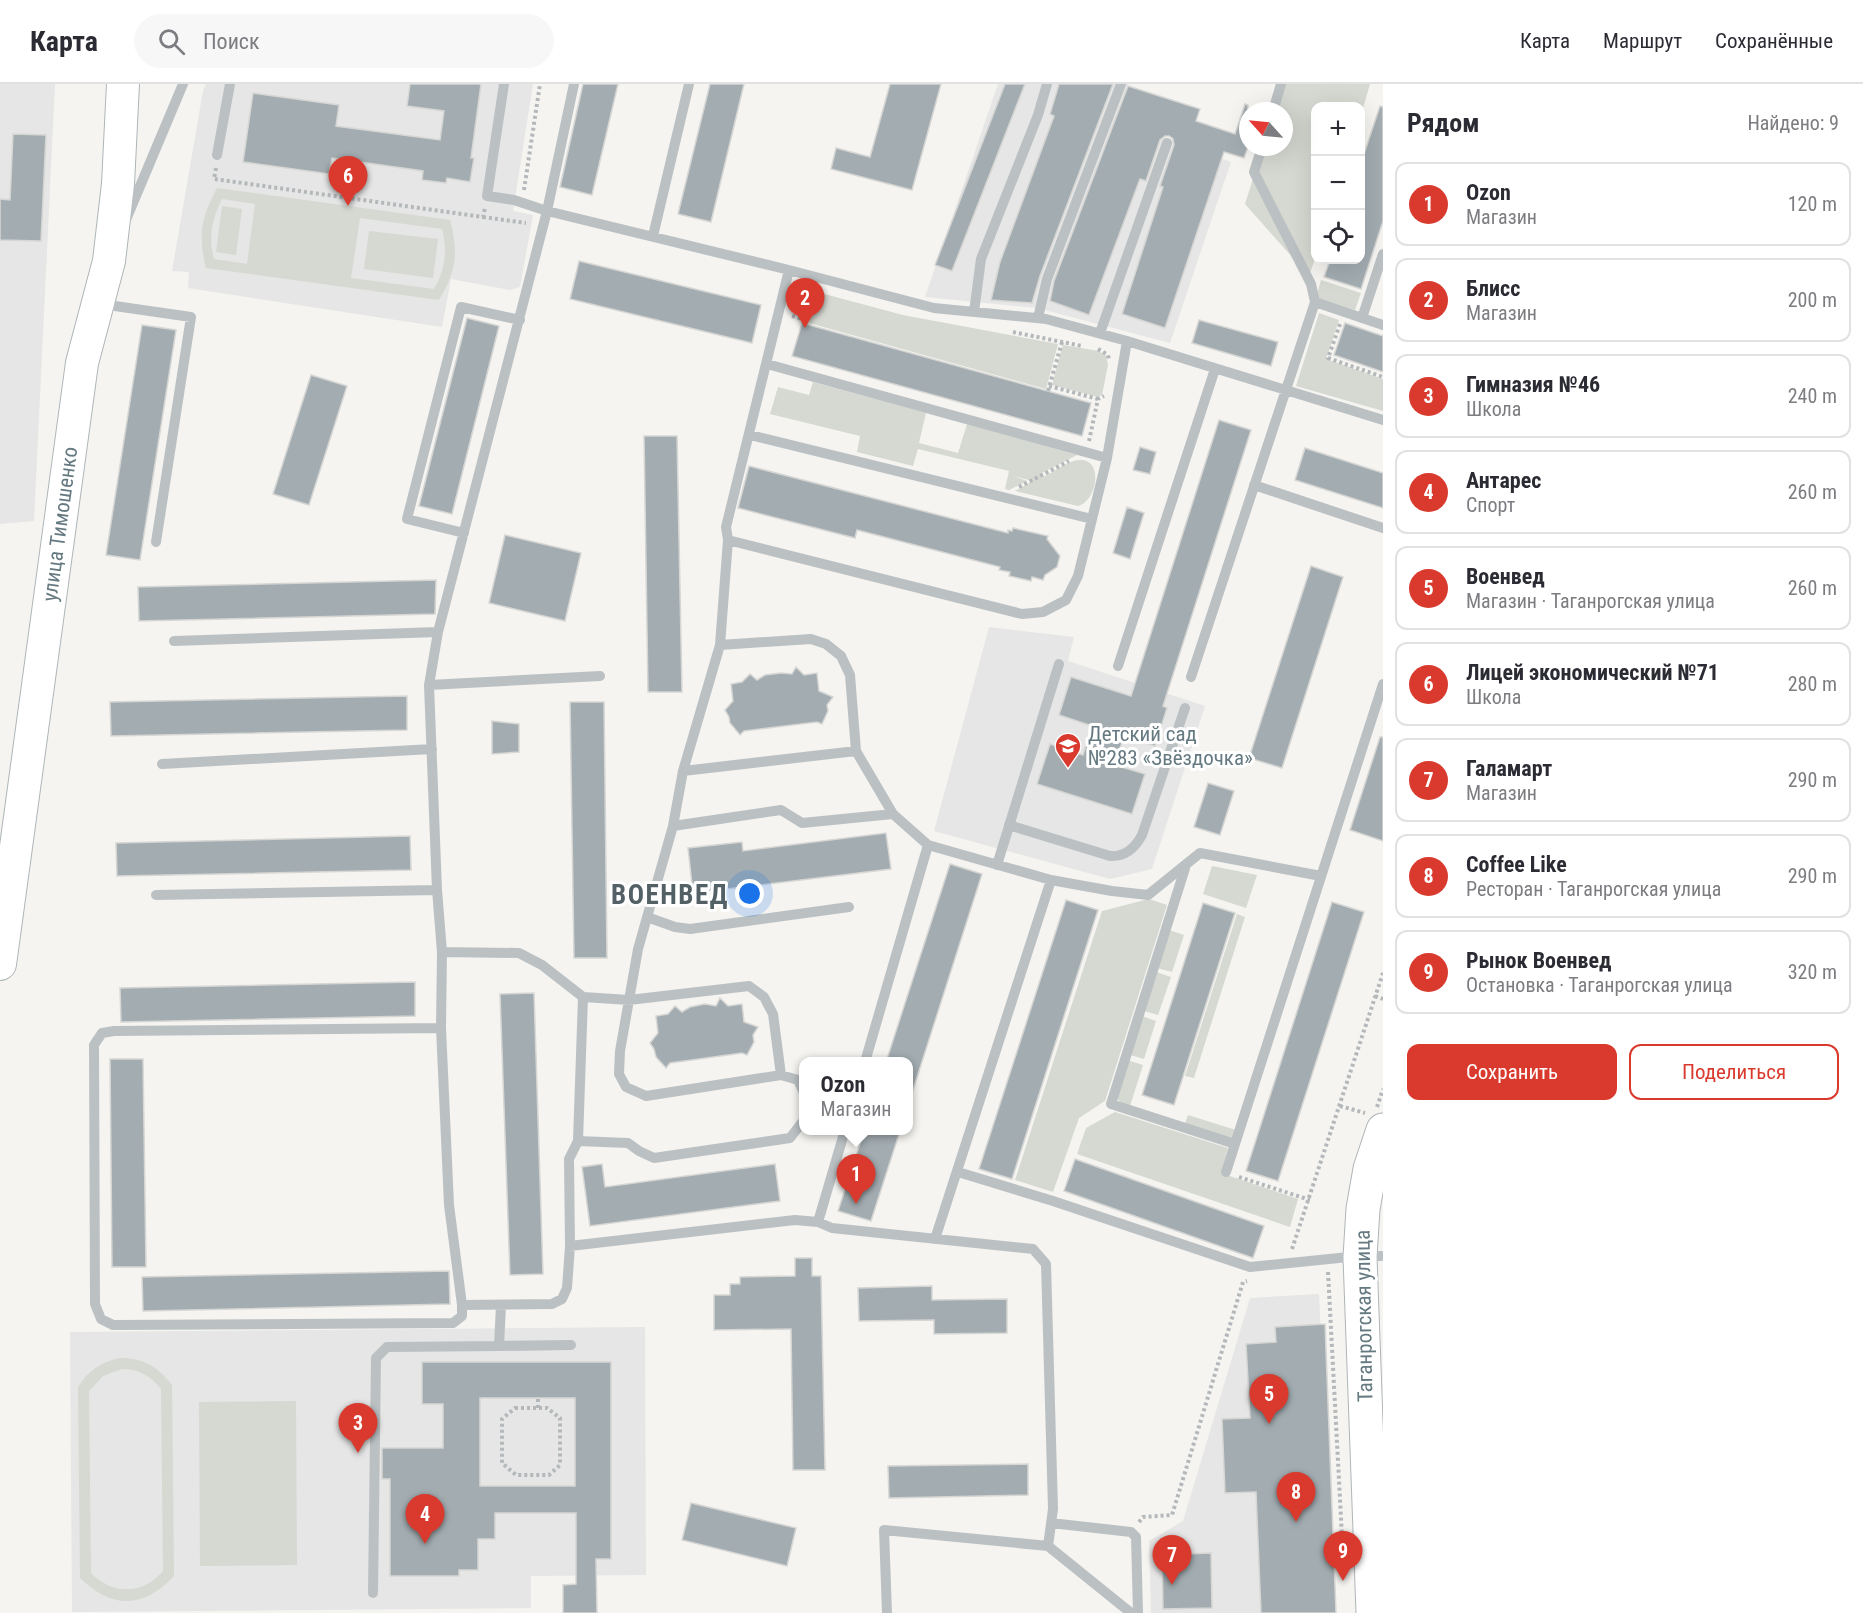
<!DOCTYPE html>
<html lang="ru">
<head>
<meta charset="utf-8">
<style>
  body { margin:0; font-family:"Roboto Condensed",sans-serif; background:#f7f7f7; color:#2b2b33 }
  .controls { position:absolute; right:18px; top:18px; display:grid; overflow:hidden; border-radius:12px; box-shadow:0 6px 24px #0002 }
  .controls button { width:54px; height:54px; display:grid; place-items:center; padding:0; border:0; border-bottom:2px solid #e1e1e2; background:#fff; color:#2b2b33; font:30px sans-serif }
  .compass { position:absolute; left:1239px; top:18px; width:54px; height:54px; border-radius:50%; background:#fff; box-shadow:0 6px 24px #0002; rotate:297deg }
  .you { position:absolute; left:750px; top:810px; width:21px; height:21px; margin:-15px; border:4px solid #fff; border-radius:50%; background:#1a73e8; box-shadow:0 0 0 9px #1a73e833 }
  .badge { display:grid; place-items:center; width:39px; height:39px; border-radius:50%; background:#d93a2d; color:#fff; font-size:20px; font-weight:700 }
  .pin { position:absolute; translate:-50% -50px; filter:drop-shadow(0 2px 3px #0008) }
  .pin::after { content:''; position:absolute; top:32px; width:21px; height:18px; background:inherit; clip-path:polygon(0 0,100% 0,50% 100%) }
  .popup { position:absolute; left:799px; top:973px; width:114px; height:78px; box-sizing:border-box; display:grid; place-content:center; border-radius:12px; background:#fff; filter:drop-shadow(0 2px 4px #0005); font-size:20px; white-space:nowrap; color:#7c7c81 }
  .popup b { font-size:22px; color:#2b2b33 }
  .popup::after { content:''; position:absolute; left:50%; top:100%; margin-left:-12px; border:12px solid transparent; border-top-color:#fff }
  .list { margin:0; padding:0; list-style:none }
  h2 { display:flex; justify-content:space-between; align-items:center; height:78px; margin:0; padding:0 24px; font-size:26px }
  h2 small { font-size:20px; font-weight:400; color:#7c7c81 }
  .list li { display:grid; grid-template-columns:39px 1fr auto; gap:18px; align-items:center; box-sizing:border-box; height:84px; margin:0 12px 12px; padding:0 12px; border:2px solid #e1e1e2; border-radius:12px }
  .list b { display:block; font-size:22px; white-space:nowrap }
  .list p { margin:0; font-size:20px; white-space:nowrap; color:#7c7c81 }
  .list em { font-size:20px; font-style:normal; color:#7c7c81 }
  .actions { display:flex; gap:12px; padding:18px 24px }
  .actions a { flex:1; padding:14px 0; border:2px solid #d93a2d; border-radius:12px; text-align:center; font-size:21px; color:#d93a2d }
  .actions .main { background:#d93a2d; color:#fff }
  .icon { flex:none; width:33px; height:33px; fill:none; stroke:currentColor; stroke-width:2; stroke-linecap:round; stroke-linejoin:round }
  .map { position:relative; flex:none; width:1383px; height:1529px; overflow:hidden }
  header { display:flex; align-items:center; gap:36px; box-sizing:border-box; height:84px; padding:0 30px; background:#fff; border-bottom:2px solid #e1e1e2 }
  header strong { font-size:28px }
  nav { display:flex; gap:33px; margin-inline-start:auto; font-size:21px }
  .search { width:420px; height:54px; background:#f7f7f7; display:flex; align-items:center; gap:15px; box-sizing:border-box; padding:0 21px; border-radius:33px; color:#7c7c81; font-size:22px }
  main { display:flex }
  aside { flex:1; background:#fff }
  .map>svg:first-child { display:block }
  .built { fill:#e5e6e5 }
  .green { fill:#d5d9d1; fill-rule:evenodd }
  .building { fill:#a3adb1; stroke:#d6d6d4; stroke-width:1.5; fill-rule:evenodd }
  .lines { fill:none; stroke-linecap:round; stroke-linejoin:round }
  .secondary-casing { stroke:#aeb5b8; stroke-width:34 }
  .primary-casing { stroke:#afb5b8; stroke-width:35 }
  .path { stroke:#b4b8ba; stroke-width:4; stroke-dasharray:3 3; stroke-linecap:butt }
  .lane { stroke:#bbc1c3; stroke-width:10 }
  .secondary { stroke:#fff; stroke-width:32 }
  .primary { stroke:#fff; stroke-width:33 }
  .labels { text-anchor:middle; stroke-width:6; stroke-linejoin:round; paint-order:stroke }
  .street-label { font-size:21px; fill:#657981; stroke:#fff }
  .poi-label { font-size:21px; fill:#657981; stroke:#fff; text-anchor:start }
  .district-label { font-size:27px; font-weight:bold; letter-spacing:1.5px; fill:#536166; stroke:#fff }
</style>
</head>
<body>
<header>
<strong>Карта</strong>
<div class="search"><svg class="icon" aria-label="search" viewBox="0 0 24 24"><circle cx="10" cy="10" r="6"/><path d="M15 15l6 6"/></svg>Поиск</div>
<nav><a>Карта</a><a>Маршрут</a><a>Сохранённые</a></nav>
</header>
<main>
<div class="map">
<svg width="1383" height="1529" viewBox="0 0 1383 1529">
  <rect width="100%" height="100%" fill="#f5f4f1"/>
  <path class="built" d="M 0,0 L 55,0 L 34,437 L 0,440 Z
    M 206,0 L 533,0 L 513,127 L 533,131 L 520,203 L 510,206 L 451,195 L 442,243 L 188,204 L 189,188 L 172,187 L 203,7 Z
    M 998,0 L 1128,0 L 1117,35 L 1231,78 L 1170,259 L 1037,224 L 925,213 Z
    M 989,543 L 1074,553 L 1068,577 L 1205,622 L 1152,785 L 1110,795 L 934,747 Z
    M 1319,1210 L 1334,1529 L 1151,1529 L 1149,1457 L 1183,1437 L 1250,1214 Z
    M 645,1243 L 646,1491 L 531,1492 L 531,1524 L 72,1528 L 70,1248 Z"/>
  <path class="green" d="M 1283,0 L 1370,0 L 1361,31 L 1360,22 L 1316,22 L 1316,172 L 1309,192 L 1245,120 L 1263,63 L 1284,63 L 1284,27 L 1275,27 Z
    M 217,104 L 450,136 C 459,169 456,187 439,216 L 206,184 C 198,151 201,134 217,104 ZM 222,115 L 255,120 L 247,180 L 214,175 C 208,153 212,135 222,115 ZM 360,134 L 442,145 C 448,167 445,186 434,205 L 351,194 Z
    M 222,122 L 242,125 L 236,171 L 216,168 Z
    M 369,147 L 438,155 L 433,194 L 364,185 Z
    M 1321,196 L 1361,209 L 1355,226 L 1317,214 L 1317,210 Z
    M 817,208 L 903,231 L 1058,260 L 1046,305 L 809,239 Z
    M 1319,229 L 1339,236 L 1326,275 L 1383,295 L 1383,327 L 1296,302 Z
    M 1063,261 L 1099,267 L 1106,272 L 1108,281 L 1102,311 L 1098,313 L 1052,301 Z
    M 813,298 L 926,329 L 919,359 L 958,369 L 967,340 L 1077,371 L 1042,389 L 1041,394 C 1052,390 1068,376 1080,376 C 1104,375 1097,417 1078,422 L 1015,407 L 1033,397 L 1013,392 L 1027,397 L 1009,406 L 1005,405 L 1009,387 L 918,365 L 913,382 L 857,368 L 860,352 L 770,330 L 778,303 L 809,311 Z
    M 1212,782 L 1257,791 L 1246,824 L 1203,810 Z
    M 1149,815 L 1167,821 L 1105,1017 L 1079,1034 L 1053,1108 L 1015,1096 L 1102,827 Z
    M 1237,830 L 1245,833 L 1194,994 L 1185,992 Z
    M 1169,846 L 1184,851 L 1172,888 L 1157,884 Z
    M 1156,888 L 1171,893 L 1158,931 L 1144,927 Z
    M 1142,932 L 1156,937 L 1144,975 L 1130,971 Z
    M 1127,976 L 1143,981 L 1130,1022 L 1121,1019 L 1117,1014 Z
    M 1115,1028 L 1228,1064 L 1221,1089 L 1298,1115 L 1290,1143 L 1077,1070 L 1086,1044 Z
    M 1188,1031 L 1236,1046 L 1233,1057 L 1184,1042 Z
    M 120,1274 C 144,1274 158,1283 172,1301 L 174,1492 C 143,1525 112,1525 80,1494 L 78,1303 C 89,1286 101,1278 120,1274 ZM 122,1285 C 139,1285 151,1292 161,1305 L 163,1487 C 143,1511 112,1511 91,1489 L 89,1307 L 103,1292 Z
    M 296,1317 L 297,1481 L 200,1482 L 199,1318 Z"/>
  <path class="building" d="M 410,0 L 481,0 L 471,74 L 474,74 L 470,98 L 447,94 L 446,99 L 422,96 L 423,87 L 332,74 L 329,90 L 243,78 L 253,9 L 339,21 L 336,42 L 440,56 L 444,27 L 407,22 Z
    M 583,0 L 618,0 L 592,111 L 560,103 Z
    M 710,0 L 744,0 L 711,138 L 678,130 Z
    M 890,0 L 941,0 L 912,106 L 831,85 L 836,64 L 870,73 Z
    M 1005,0 L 1025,0 L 952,187 L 935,181 Z
    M 1059,0 L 1113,0 L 1040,192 L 1032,219 L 991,216 L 1000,178 L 1054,32 L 1050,30 Z
    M 1128,2 L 1200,25 L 1196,37 L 1235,50 L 1245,20 L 1248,21 L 1248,63 L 1244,74 L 1224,68 L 1165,244 L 1122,230 L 1163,103 L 1160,102 L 1174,61 L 1173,55 L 1169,52 L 1165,52 L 1160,56 L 1146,97 L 1140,95 L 1089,231 L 1050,217 L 1054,197 Z
    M 1380,22 L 1383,23 L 1383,137 L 1361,205 L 1324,193 L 1330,176 L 1360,176 L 1360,82 Z
    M 13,50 L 46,51 L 41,157 L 0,156 L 0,115 L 10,116 Z
    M 579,177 L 761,221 L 752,259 L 570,215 Z
    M 467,234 L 499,242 L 452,430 L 419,422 Z
    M 1199,236 L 1278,258 L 1271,282 L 1192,259 Z
    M 802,239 L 1091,319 L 1082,352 L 792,272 Z
    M 1345,239 L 1383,252 L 1383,288 L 1334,271 Z
    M 142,241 L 176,246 L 140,476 L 106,471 Z
    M 311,291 L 347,302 L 309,421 L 273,410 Z
    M 1219,336 L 1251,346 L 1163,622 L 1167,624 L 1155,662 L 1124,652 L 1115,681 L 1145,690 L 1132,730 L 1037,700 L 1050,660 L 1083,671 L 1092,642 L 1059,631 L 1071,593 L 1131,612 Z
    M 644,352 L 677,352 L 682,608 L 648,608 Z
    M 1140,363 L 1156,368 L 1150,390 L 1133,386 Z
    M 1305,364 L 1383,389 L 1383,424 L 1295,396 Z
    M 749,382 L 1008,449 L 1008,446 L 1012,447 L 1013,444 L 1048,452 L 1047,455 L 1060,472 L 1057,483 L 1045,491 L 1043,496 L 1032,493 L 1031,497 L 1009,492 L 1010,488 L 999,486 L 1000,483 L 857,446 L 855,454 L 738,424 Z
    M 1127,423 L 1144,429 L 1130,475 L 1113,469 Z
    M 505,451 L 581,469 L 565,537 L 489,519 Z
    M 1311,482 L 1343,493 L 1282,684 L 1249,674 Z
    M 436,496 L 435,530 L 139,537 L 138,503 Z
    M 796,583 L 804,591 L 817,589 L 819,607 L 833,613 L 827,621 L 828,627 L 822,640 L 817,638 L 744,647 L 740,651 L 730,639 L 729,633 L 725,626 L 733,617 L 731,600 L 742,598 L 750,590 L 757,596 L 765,591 L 781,589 L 792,590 Z
    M 407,612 L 407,646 L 111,652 L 110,618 Z
    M 570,618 L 604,618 L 607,874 L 574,874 Z
    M 492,637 L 519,640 L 519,668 L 492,670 Z
    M 1380,653 L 1383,653 L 1383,757 L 1350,746 Z
    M 1208,699 L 1234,707 L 1220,751 L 1194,743 Z
    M 886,749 L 891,785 L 693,809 L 688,764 L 742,758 L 743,767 Z
    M 410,752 L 411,786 L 117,792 L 116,759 Z
    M 950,780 L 982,790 L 912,1009 L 909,1008 L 909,978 L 886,978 Z
    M 1066,816 L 1098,826 L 1012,1095 L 979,1085 Z
    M 1332,818 L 1364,828 L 1278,1097 L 1246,1087 Z
    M 1203,819 L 1235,829 L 1174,1021 L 1142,1011 Z
    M 415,898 L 415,932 L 121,938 L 120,904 Z
    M 534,909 L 543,1190 L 510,1191 L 500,910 Z
    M 720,914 L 728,922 L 742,920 L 744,938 L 758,943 L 753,951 L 754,958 L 747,971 L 742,969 L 670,979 L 666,984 L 656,973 L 654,965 L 650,959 L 658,949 L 656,932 L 668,930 L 675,922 L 682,928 L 690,923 L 705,920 L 716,922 Z
    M 110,975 L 143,975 L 146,1183 L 112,1183 Z
    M 864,1047 L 900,1047 L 871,1137 L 838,1127 Z
    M 1075,1075 L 1264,1142 L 1253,1174 L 1064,1107 Z
    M 602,1080 L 605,1103 L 775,1080 L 780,1117 L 590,1142 L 582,1083 Z
    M 795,1174 L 812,1174 L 812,1192 L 821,1192 L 825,1386 L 793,1386 L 791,1245 L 714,1246 L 714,1211 L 730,1211 L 730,1200 L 740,1200 L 740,1193 L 795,1192 Z
    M 449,1187 L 450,1220 L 143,1227 L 142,1193 Z
    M 932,1202 L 932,1216 L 1007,1215 L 1007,1249 L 934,1250 L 934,1236 L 859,1237 L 858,1204 Z
    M 1325,1240 L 1336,1529 L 1261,1529 L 1256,1408 L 1225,1409 L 1222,1335 L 1250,1334 L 1246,1260 L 1276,1258 L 1275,1243 Z
    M 422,1278 L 611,1278 L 611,1475 L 596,1475 L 597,1529 L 563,1529 L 563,1501 L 576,1500 L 576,1429 L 495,1429 L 495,1455 L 478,1455 L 478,1486 L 459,1486 L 459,1492 L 390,1492 L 390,1395 L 382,1395 L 382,1364 L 443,1364 L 443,1320 L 422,1320 ZM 480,1314 L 575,1314 L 575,1402 L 480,1402 Z
    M 1028,1380 L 1028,1411 L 889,1414 L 888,1382 Z
    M 691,1419 L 796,1444 L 787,1482 L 682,1456 Z
    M 1211,1469 L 1212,1524 L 1163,1525 L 1162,1471 Z"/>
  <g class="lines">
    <g class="secondary-casing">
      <g id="secondary">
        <path id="s1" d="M 0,880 L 82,279 L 109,177 L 118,100 L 123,0"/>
      </g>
    </g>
    <g class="primary-casing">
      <path id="primary" d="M 1373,1529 L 1360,1173 L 1363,1125 L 1370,1085 L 1383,1046"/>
    </g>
    <path class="path" d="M 216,84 L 214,95 L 483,133 L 485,124
      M 524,106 L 540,0
      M 483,133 L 526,139
      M 792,232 L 806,236
      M 805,240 L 814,206
      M 1340,240 L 1328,274 L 1383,293
      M 1013,248 L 1082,262
      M 1098,265 L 1108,271 L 1109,276
      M 1049,302 L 1098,315
      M 1048,307 L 1062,258
      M 1089,357 L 1098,315 L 1104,312
      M 1019,403 L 1069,377
      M 1375,912 L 1383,915
      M 1340,1022 L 1365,1029
      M 1377,1023 L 1383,1005
      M 1239,1093 L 1310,1116
      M 1292,1165 L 1383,889
      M 1328,1188 L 1342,1453
      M 515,1324 L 547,1324 L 560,1334 L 560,1381 L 549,1391 L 516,1391 L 502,1379 L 502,1335 Z
      M 538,1324 L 538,1314
      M 1139,1438 L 1143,1433 L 1172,1431 L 1243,1198 L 1247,1197"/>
    <path class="lane" d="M 504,0 L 487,112 L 514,116 L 547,127 L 574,0
      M 1273,27 L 1281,0
      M 1262,63 L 1254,88 L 1311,200 L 1315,218
      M 217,71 L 230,0
      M 125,138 L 183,0
      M 653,152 L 689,0
      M 789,186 L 726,443 L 728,456 L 1022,530 L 1043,528 L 1066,516 L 1078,492 L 1107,374 L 1127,257
      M 101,220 L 191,233 L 156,458
      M 974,228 L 981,175 L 1038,31 L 1047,0
      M 1038,234 L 1047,195 L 1121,0
      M 1362,234 L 1383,170
      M 1100,249 L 1167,59
      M 767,280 L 1107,374
      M 750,351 L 1092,435
      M 1254,401 L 1383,444
      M 464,449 L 407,435 L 461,223 L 520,236
      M 728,456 L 720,561 L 683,687 L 673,742 L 638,865 L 620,967 L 619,990 L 626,1003 L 646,1012 L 781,991 L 798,996 L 804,1009
      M 174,557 L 438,548
      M 720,561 L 811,555 L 826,560 L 841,572 L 850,591 L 856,667 L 893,730 L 928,761
      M 1118,582 L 1215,285
      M 1191,593 L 1315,218 L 1383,241
      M 429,601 L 600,592
      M 162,680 L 432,665
      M 683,687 L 856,667
      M 1009,741 L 1110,772 C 1125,773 1135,764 1142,751 L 1185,624
      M 673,742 L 781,726 L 802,739 L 893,730
      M 997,781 L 1059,580
      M 1186,781 L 1111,1020 L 1235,1060
      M 156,811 L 437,806
      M 647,833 L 675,843 L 690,845 L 849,823
      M 442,868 L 519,869 L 542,881 L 583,913 L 629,916 L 749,902 L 764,913 L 773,930 L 781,991
      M 441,944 L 114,947 L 102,949 L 94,961 L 95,1220 L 101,1235 L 113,1241 L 453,1239 L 462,1232 L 462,1221 L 449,1121 L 441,944 L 442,868 L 437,806 L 429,601 L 438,548 L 547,127 L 789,186 L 934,224 L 1046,235 L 1127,257 L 1383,336
      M 865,978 L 928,761 L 1051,796 L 1112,807 L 1148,811 L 1200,769 L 1321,792
      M 578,1057 L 628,1059 L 639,1067 L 654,1074 L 790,1054 L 804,1036
      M 958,1088 L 1053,1117 L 1250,1183 L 1349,1173 L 1381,1172
      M 1226,1088 L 1383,600
      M 818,1138 L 845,1046
      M 935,1155 L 1051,796
      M 570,1162 L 569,1075 L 578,1057 L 583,913
      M 462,1221 L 552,1220 L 562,1215 L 567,1204 L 570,1162 L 795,1136 L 818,1138 L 832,1144 L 1033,1165 L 1046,1180 L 1053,1425 L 1048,1462 L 1131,1529
      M 501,1221 L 499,1262 L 571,1261
      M 1051,1439 L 1131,1448 L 1136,1453 L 1138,1529
      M 373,1509 L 376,1274 L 387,1263 L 499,1262
      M 887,1529 L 884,1446 L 1048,1462"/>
    <use href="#secondary" class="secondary"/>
    <use href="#primary" class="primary"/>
  </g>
  <defs>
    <g id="school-pin" transform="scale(1.35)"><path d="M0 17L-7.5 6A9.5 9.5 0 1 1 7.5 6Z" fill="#d93a2d" stroke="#fff"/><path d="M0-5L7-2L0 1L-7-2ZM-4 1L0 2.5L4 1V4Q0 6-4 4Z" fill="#fff"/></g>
  </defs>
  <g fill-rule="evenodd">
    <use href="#school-pin" x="1068" y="662"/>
  </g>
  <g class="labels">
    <g class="street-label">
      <text dy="7" stroke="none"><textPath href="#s1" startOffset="444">улица Тимошенко</textPath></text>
      <text transform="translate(1364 1232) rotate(-91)" y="7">Таганрогская улица</text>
    </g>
    <g class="poi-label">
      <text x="1088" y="657">Детский сад<tspan x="1088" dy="24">№283 «Звёздочка»</tspan></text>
    </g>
    <g class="district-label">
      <text x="670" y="820">ВОЕНВЕД</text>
    </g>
  </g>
</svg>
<div class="controls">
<button>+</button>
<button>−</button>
<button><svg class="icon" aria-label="locate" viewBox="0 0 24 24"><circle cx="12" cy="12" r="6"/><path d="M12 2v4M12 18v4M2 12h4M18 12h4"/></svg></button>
</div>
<svg class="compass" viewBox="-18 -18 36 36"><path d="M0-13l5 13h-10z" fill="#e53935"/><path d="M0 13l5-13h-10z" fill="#7c7c81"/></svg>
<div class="you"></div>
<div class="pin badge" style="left:856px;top:1120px">1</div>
<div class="popup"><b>Ozon</b>Магазин</div>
<div class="pin badge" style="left:805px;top:244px">2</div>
<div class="pin badge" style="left:358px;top:1369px">3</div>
<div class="pin badge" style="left:425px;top:1460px">4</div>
<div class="pin badge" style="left:1269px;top:1340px">5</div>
<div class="pin badge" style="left:348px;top:122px">6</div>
<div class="pin badge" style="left:1172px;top:1501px">7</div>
<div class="pin badge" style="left:1296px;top:1438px">8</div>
<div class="pin badge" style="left:1343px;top:1497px">9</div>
</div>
<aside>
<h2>Рядом<small>Найдено: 9</small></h2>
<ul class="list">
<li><span class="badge">1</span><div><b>Ozon</b><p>Магазин</p></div><em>120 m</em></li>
<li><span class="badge">2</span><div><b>Блисс</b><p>Магазин</p></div><em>200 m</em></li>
<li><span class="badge">3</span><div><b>Гимназия №46</b><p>Школа</p></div><em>240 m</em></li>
<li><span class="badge">4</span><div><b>Антарес</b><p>Спорт</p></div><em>260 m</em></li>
<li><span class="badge">5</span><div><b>Военвед</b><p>Магазин · Таганрогская улица</p></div><em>260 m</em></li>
<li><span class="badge">6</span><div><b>Лицей экономический №71</b><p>Школа</p></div><em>280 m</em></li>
<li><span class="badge">7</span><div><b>Галамарт</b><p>Магазин</p></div><em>290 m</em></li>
<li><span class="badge">8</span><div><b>Coffee Like</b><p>Ресторан · Таганрогская улица</p></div><em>290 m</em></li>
<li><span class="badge">9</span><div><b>Рынок Военвед</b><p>Остановка · Таганрогская улица</p></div><em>320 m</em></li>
</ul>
<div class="actions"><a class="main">Сохранить</a><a>Поделиться</a></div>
</aside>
</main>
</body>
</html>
